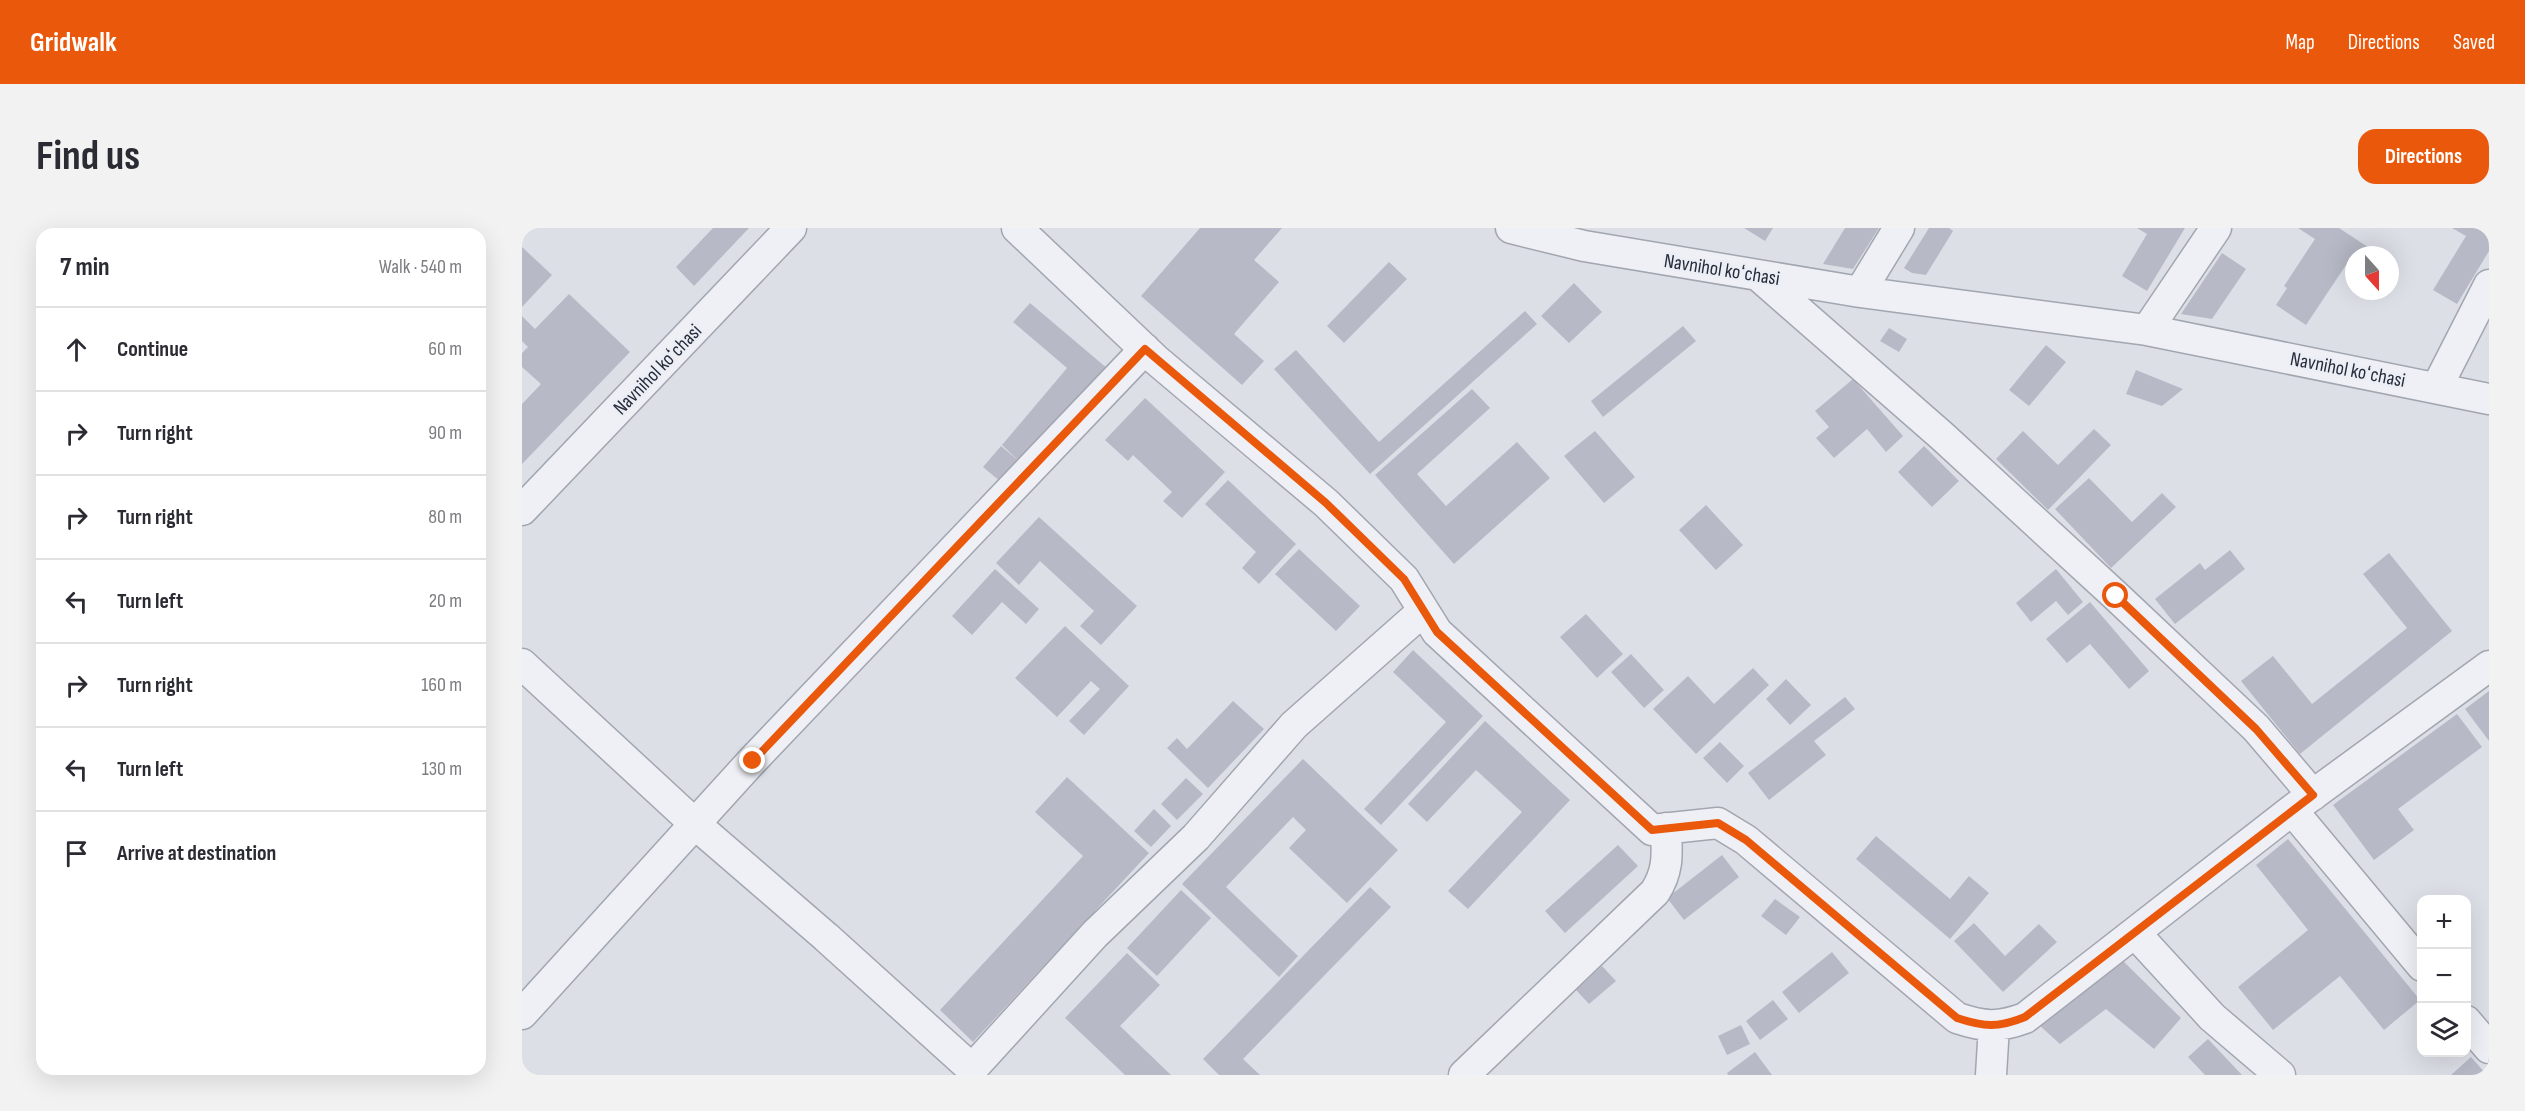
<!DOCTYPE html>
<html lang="en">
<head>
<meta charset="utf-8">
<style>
  body { margin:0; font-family:"Sofia Sans Condensed",sans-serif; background:#f2f2f3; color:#2b2b33 }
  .controls { position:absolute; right:18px; bottom:18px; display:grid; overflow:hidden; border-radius:12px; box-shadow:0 6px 24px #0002 }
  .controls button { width:54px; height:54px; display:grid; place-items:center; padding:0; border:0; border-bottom:2px solid #e1e1e2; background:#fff; color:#2b2b33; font:30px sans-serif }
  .compass { position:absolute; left:1823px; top:18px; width:54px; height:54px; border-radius:50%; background:#fff; box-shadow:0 6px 24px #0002; rotate:159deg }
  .stop { position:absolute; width:18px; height:18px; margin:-14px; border:4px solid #ea580c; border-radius:50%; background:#fff }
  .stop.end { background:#ea580c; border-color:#fff; box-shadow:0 2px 6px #0008 }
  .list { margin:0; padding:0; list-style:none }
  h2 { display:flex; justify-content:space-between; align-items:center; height:78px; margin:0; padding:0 24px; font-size:26px }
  h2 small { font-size:20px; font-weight:400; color:#7c7c81 }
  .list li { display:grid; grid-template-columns:39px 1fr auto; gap:18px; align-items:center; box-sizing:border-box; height:84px; padding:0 24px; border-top:2px solid #e1e1e2 }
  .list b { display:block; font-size:22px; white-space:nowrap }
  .list em { font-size:20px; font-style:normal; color:#7c7c81 }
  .icon { flex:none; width:33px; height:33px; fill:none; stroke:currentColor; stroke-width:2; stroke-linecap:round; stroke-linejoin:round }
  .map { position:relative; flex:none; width:1967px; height:847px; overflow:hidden; border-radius:18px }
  header { display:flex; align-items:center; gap:36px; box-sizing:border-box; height:84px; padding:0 30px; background:#ea580c; color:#fff }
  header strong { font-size:28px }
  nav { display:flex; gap:33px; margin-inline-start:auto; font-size:21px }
  .intro { display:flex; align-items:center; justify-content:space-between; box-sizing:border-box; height:144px; padding:0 36px }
  h1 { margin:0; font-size:42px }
  .button { padding:15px 27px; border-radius:18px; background:#ea580c; color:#fff; font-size:21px; font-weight:700 }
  main { display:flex; gap:36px; padding:0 36px }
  aside { flex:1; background:#fff; border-radius:18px; box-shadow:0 6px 24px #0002 }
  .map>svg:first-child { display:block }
  .building { fill:#b7bac6 }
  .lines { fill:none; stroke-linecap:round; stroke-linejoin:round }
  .street-casing { stroke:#a2a6b0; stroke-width:33 }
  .street { stroke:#eff0f5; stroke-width:30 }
  .route { stroke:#ea580c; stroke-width:8 }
  .labels { text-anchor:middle; stroke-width:5; stroke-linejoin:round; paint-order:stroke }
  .street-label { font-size:20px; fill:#262c3c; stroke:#ebeef4 }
</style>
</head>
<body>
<header>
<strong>Gridwalk</strong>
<nav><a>Map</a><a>Directions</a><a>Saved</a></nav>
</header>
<div class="intro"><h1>Find us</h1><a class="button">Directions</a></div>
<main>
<aside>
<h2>7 min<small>Walk · 540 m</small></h2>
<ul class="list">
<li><svg class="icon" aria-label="ahead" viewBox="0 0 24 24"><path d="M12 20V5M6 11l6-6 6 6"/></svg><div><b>Continue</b></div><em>60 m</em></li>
<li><svg class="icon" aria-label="right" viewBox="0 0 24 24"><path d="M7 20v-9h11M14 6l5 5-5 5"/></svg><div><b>Turn right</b></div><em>90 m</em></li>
<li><svg class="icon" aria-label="right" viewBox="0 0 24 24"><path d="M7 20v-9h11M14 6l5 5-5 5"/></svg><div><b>Turn right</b></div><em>80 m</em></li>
<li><svg class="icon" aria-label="left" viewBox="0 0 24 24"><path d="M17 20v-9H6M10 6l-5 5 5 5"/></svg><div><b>Turn left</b></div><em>20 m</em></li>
<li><svg class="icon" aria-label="right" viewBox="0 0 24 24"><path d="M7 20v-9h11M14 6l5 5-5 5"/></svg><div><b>Turn right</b></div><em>160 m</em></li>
<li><svg class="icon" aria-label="left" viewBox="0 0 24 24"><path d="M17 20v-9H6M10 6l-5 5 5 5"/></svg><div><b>Turn left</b></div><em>130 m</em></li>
<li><svg class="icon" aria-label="arrive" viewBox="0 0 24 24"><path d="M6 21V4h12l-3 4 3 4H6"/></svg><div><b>Arrive at destination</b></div></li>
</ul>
</aside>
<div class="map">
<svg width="1967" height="847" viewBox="0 0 1967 847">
  <rect width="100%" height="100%" fill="#dcdfe6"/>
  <path class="building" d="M 191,0 L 227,0 L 172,58 L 154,39 Z
    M 678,0 L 760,0 L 732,32 L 757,54 L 712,106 L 742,133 L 720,157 L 619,68 Z
    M 1222,0 L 1251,0 L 1243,13 Z
    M 1323,0 L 1357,0 L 1331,41 L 1301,36 Z
    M 1407,0 L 1427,0 L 1431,3 L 1404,47 L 1390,45 L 1382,40 Z
    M 1615,0 L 1663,0 L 1625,63 L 1600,48 L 1625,6 Z
    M 1776,0 L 1817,0 L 1858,27 L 1832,27 L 1832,42 L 1824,37 L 1784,97 L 1754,77 L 1765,60 L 1762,58 L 1793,11 Z
    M 1930,0 L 1967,0 L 1967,23 L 1935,76 L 1911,62 L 1944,8 Z
    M 0,19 L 30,47 L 0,79 Z
    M 1700,25 L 1724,41 L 1690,91 L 1659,86 Z
    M 867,34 L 885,51 L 822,115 L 805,98 Z
    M 1052,55 L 1080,84 L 1047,115 L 1019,88 Z
    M 47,66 L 108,124 L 0,236 L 0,176 L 19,156 L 0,139 L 0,125 L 6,119 L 0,113 L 0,88 L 13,101 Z
    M 508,75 L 586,141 L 485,259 L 461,239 L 479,218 L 500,236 L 480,217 L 545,140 L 491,94 Z
    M 1003,83 L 1015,96 L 848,246 L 752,141 L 774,122 L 857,214 Z
    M 1161,98 L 1174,113 L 1081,189 L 1069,173 Z
    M 1367,100 L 1385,111 L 1377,124 L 1358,113 Z
    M 1524,117 L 1544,134 L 1507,178 L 1487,162 Z
    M 1614,142 L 1661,161 L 1640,178 L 1604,166 Z
    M 1331,151 L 1381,208 L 1364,224 L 1345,201 L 1312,230 L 1294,210 L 1307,199 L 1293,183 Z
    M 950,161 L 968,180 L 895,246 L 924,278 L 995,214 L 1028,250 L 932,336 L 853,247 Z
    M 623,170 L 703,244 L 660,290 L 641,273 L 650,264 L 611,227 L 606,233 L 583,212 Z
    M 1572,201 L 1589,217 L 1526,282 L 1474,231 L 1501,203 L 1536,237 Z
    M 1073,203 L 1113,249 L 1082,275 L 1042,228 Z
    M 1402,218 L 1437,253 L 1410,279 L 1376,244 Z
    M 1567,250 L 1610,294 L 1640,265 L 1654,279 L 1589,340 L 1533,281 Z
    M 706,252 L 774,316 L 737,356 L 720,340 L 734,324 L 683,276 Z
    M 1184,277 L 1221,317 L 1194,342 L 1157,302 Z
    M 517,289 L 615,378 L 579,417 L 558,398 L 572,383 L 518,333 L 497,357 L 474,335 Z
    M 777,321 L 838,378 L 814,403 L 753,346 Z
    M 1708,322 L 1723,341 L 1653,396 L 1633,371 L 1678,335 L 1683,342 Z
    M 1867,325 L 1930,403 L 1778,526 L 1719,453 L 1751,428 L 1790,476 L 1885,400 L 1841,346 Z
    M 473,341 L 517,381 L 504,396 L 480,374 L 450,407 L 430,388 Z
    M 1534,341 L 1561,374 L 1546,387 L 1534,373 L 1509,394 L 1494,375 Z
    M 1568,374 L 1627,443 L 1607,461 L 1568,416 L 1545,435 L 1524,411 Z
    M 1064,386 L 1101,426 L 1075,450 L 1038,409 Z
    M 543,398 L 607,458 L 562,507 L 547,493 L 578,461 L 569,453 L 535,489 L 493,450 Z
    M 891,422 L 961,488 L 859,597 L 842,581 L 924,494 L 871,444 Z
    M 1109,426 L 1142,462 L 1122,480 L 1089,444 Z
    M 1231,440 L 1247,457 L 1174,526 L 1131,481 L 1166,448 L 1192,476 Z
    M 1264,451 L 1289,477 L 1268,497 L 1244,471 Z
    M 1967,463 L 1967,513 L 1943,481 Z
    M 1323,469 L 1333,481 L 1292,513 L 1304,527 L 1247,572 L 1226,545 Z
    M 711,473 L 742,501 L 686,560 L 645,520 L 655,510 L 665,521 Z
    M 1935,486 L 1960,519 L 1876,581 L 1892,602 L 1852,632 L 1811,577 Z
    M 963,493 L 1048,572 L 946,681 L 926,663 L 1000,584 L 954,542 L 905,594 L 886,576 Z
    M 1198,514 L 1222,538 L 1205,555 L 1181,530 Z
    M 781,531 L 876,622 L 825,675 L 767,620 L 784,602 L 771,589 L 704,659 L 776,728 L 757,749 L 660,656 Z
    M 545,549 L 627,625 L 451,814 L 418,782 L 561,628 L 513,584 Z
    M 664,550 L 681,566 L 655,592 L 639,576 Z
    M 632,581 L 649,598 L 629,619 L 612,603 Z
    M 1354,608 L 1428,671 L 1447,648 L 1467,665 L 1428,711 L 1334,631 Z
    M 1766,611 L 1898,772 L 1862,802 L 1818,748 L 1751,802 L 1716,759 L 1786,702 L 1734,637 Z
    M 1096,617 L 1116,638 L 1043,705 L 1023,683 Z
    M 1200,627 L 1217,649 L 1162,692 L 1145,670 Z
    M 848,659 L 869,679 L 721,831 L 738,847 L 697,847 L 681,831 Z
    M 659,662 L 689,690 L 635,748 L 605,720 Z
    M 1253,671 L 1278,689 L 1264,707 L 1239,688 Z
    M 1452,695 L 1483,728 L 1517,696 L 1535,714 L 1481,764 L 1432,713 Z
    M 1310,724 L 1327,745 L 1277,785 L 1260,764 Z
    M 605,725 L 638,757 L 598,798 L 649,847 L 603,847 L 543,790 Z
    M 1599,731 L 1659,790 L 1632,821 L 1584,781 L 1538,816 L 1516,796 Z
    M 1080,738 L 1094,753 L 1067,776 L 1054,762 Z
    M 1251,772 L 1266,791 L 1238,812 L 1224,793 Z
    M 1219,797 L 1228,816 L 1205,827 L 1196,808 Z
    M 1686,811 L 1720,847 L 1683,847 L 1666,829 Z
    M 1233,824 L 1250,847 L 1206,847 L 1205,845 Z
    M 1949,829 L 1965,847 L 1929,847 Z"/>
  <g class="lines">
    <g class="street-casing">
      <path id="street" d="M 495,0 L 633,131 L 804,275 L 882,351 L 915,404 L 1130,602 L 1196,595 L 1224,612 L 1435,790 C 1462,799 1476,800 1503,790 L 1770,582 L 1967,438
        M 989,0 L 1062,18 L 1338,64 L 1625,102 L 1967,171
        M 1238,49 L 1420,208 L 1594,368 L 1734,500 L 1791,567
        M 1338,64 L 1377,0
        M 1625,102 L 1694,0
        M 1915,159 L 1967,57
        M 0,282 L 269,0
        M 0,436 L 173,596 L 304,709 L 450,841 L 573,706 L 674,609 L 772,497 L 901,383
        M 1770,582 L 1900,738
        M 1613,705 L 1690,789 L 1758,847
        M 0,786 L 230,533 L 623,121
        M 1944,793 L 1967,820
        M 942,847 L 1133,664 C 1147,642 1145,626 1144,600
        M 1469,847 L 1472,798"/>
    </g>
    <use href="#street" class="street"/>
  </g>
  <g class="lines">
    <path class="route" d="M 231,533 L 623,121 L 804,275 L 882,351 L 915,404 L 1130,602 L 1196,595 L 1224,612 L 1435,790 C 1462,799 1476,800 1503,789 L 1791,567 L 1734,501 L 1594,368"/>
  </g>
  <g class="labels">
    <g class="street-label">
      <text transform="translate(1200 41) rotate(9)" y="7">Navnihol koʻchasi</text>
      <text transform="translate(135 141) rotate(-46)" y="7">Navnihol koʻchasi</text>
      <text transform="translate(1826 141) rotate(11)" y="7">Navnihol koʻchasi</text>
    </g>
  </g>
</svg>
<div class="controls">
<button>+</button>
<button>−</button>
<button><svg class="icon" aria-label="layers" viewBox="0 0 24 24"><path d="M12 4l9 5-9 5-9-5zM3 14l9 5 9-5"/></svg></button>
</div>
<svg class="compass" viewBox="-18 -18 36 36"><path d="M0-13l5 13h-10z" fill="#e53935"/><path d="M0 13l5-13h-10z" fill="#7c7c81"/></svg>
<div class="stop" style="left:1594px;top:368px"></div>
<div class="stop end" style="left:231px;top:533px"></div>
</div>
</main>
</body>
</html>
